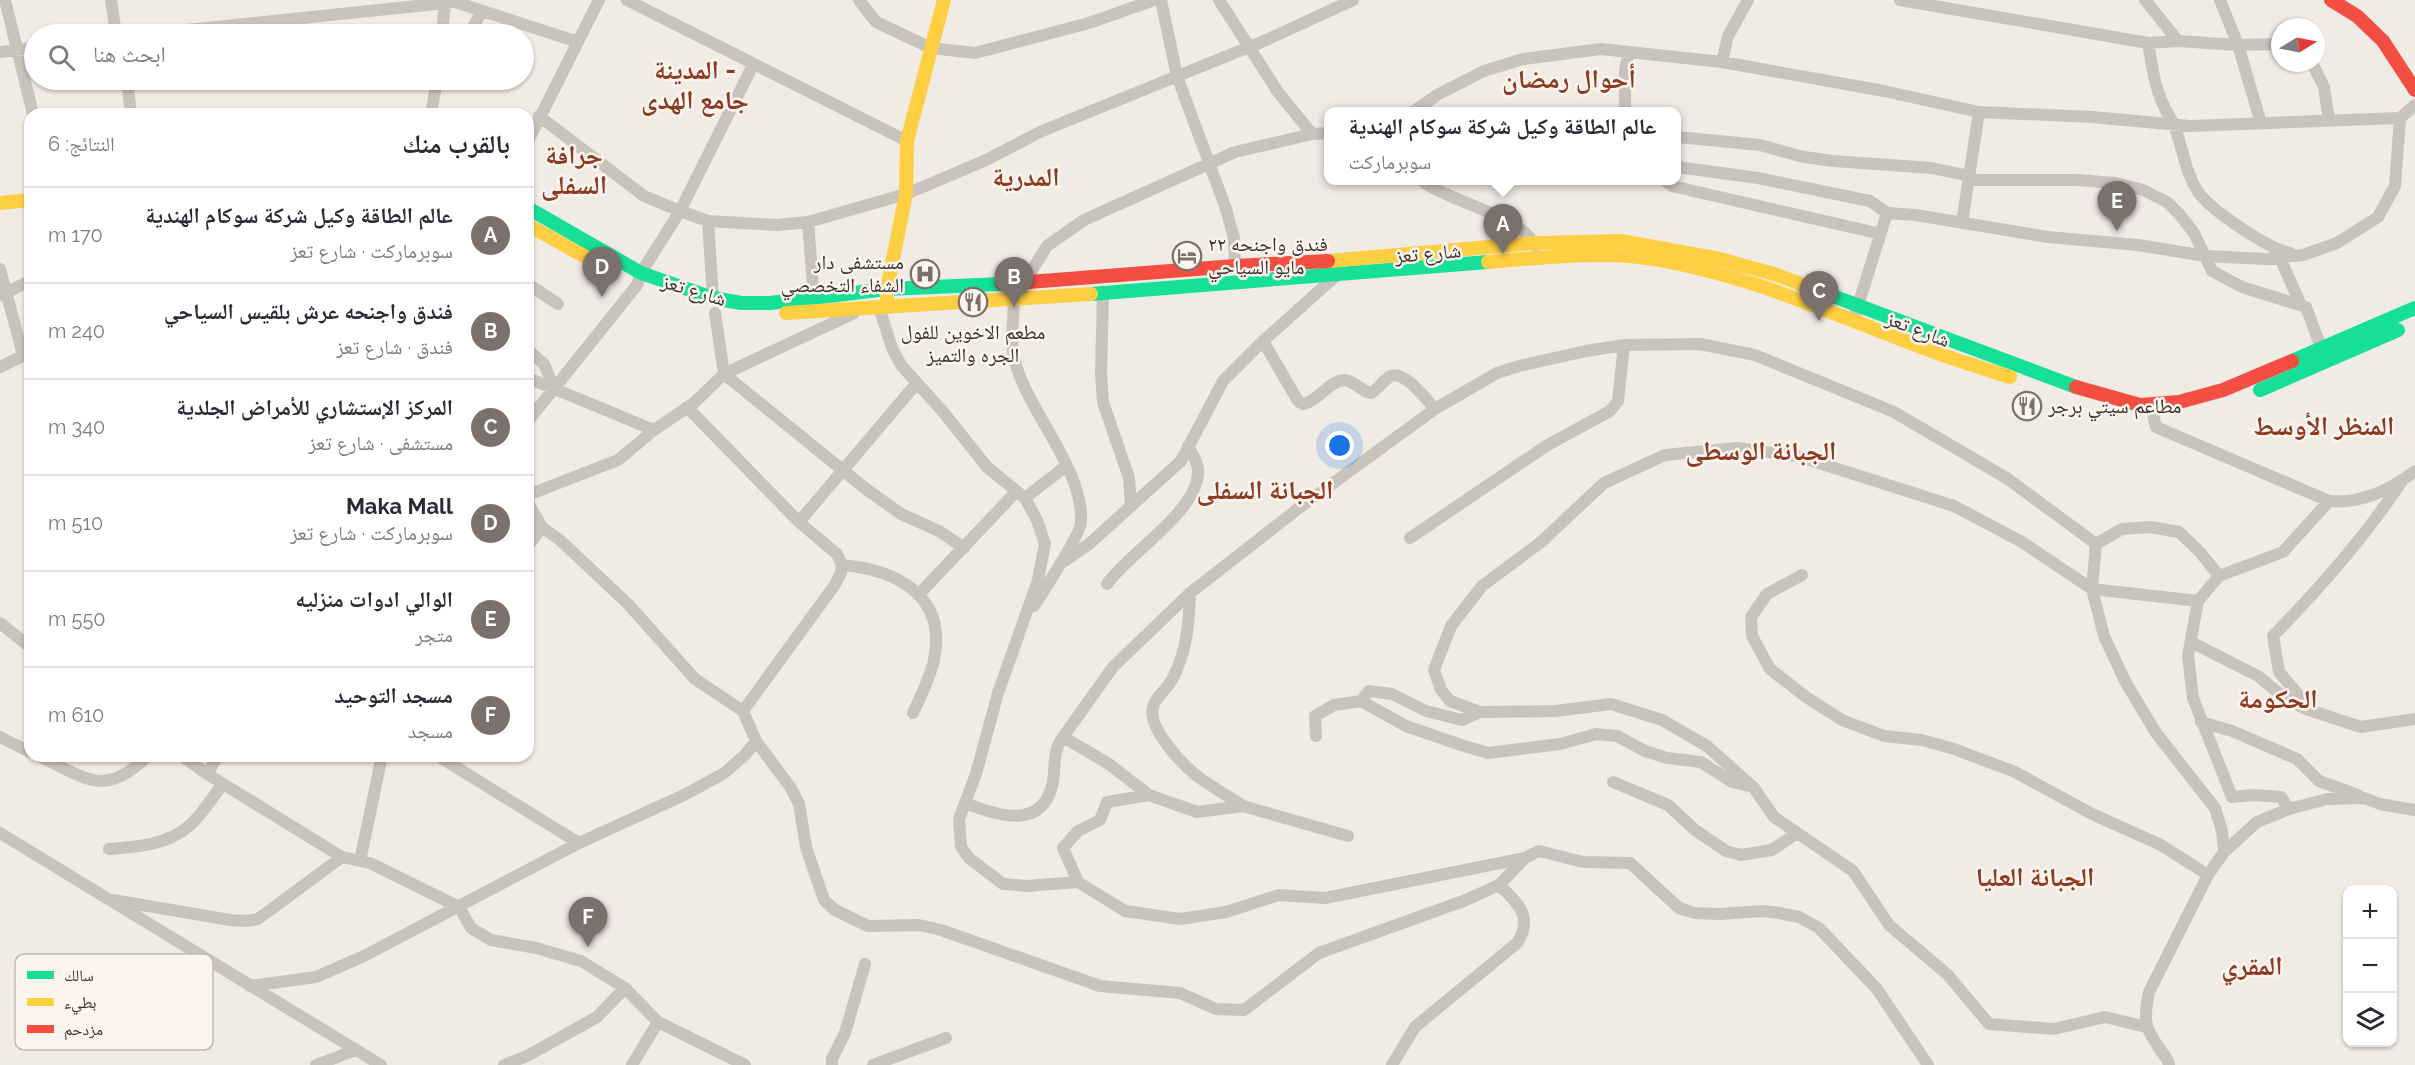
<!DOCTYPE html>
<html lang="ar">
<head>
<meta charset="utf-8">
<style>
  body { margin:0; font-family:Raleway,"Noto Naskh Arabic",sans-serif; background:#f2f2f3; color:#2b2b33; direction:rtl }
  .controls { position:absolute; right:18px; bottom:18px; display:grid; overflow:hidden; border-radius:12px; box-shadow:0 2px 4px #0004 }
  .controls button { width:54px; height:54px; display:grid; place-items:center; padding:0; border:0; border-bottom:2px solid #e1e1e2; background:#fff; color:#2b2b33; font:30px sans-serif }
  .compass { position:absolute; left:2271px; top:18px; width:54px; height:54px; border-radius:50%; background:#fff; box-shadow:0 2px 4px #0004; rotate:80deg }
  .you { position:absolute; left:1340px; top:446px; width:21px; height:21px; margin:-15px; border:4px solid #fff; border-radius:50%; background:#1a73e8; box-shadow:0 0 0 9px #1a73e833 }
  .badge { display:grid; place-items:center; width:39px; height:39px; border-radius:50%; background:#7a716c; color:#fff; font-size:20px; font-weight:700 }
  .pin { position:absolute; translate:-50% -50px; filter:drop-shadow(0 2px 3px #0008) }
  .pin::after { content:''; position:absolute; top:32px; width:21px; height:18px; background:inherit; clip-path:polygon(0 0,100% 0,50% 100%) }
  .popup { position:absolute; left:1324px; top:107px; width:357px; height:78px; box-sizing:border-box; display:grid; place-content:center; border-radius:12px; background:#fff; filter:drop-shadow(0 2px 4px #0005); font-size:20px; white-space:nowrap; color:#7c7c81 }
  .popup b { font-size:22px; color:#2b2b33 }
  .popup::after { content:''; position:absolute; left:50%; top:100%; margin-left:-12px; border:12px solid transparent; border-top-color:#fff }
  .list { margin:0; padding:0; list-style:none }
  h2 { display:flex; justify-content:space-between; align-items:center; height:78px; margin:0; padding:0 24px; font-size:26px }
  h2 small { font-size:20px; font-weight:400; color:#7c7c81 }
  .list li { display:grid; grid-template-columns:39px 1fr auto; gap:18px; align-items:center; box-sizing:border-box; height:96px; padding:0 24px; border-top:2px solid #e1e1e2 }
  .list b { display:block; font-size:22px; white-space:nowrap }
  .list p { margin:0; font-size:20px; white-space:nowrap; color:#7c7c81 }
  .list em { font-size:20px; font-style:normal; color:#7c7c81 }
  .icon { flex:none; width:33px; height:33px; fill:none; stroke:currentColor; stroke-width:2; stroke-linecap:round; stroke-linejoin:round }
  .map { position:relative; flex:none; width:2415px; height:1065px; overflow:hidden; direction:ltr }
  .search { position:absolute; background:#fff; box-shadow:0 2px 4px #0004; left:24px; top:24px; width:510px; height:66px; display:flex; align-items:center; gap:15px; box-sizing:border-box; padding:0 21px; border-radius:33px; color:#7c7c81; font-size:22px }
  .panel { position:absolute; background:#fff; box-shadow:0 2px 4px #0004; left:24px; top:108px; width:510px; height:654px; border-radius:18px; direction:rtl }
  .map>svg:first-child { display:block }
  .lines { fill:none; stroke-linecap:round; stroke-linejoin:round }
  .street { stroke:#c9c3be; stroke-width:12 }
  .fast { stroke:#16e098; stroke-width:14 }
  .slow { stroke:#ffcf43; stroke-width:14 }
  .jam { stroke:#f24e42; stroke-width:14 }
  .labels { text-anchor:middle; stroke-width:5; stroke-linejoin:round; paint-order:stroke }
  .poi-label { font-size:20px; fill:#3b302b; stroke:#fbf5ee; text-anchor:start }
  .street-label { font-size:20px; fill:#3b302b; stroke:#fbf5ee }
  .district-label { font-size:26px; font-weight:bold; fill:#8c3b22; stroke:#fbf5ee }
  .key { fill:#fbf5ee; stroke:#c1bab4; stroke-width:1.5 }
  .key-label { font-size:16px; fill:#3b302b }
</style>
</head>
<body>
<div class="map">
<svg width="2415" height="1065" viewBox="0 0 2415 1065">
  <rect width="100%" height="100%" fill="#f0ebe5"/>
  <g class="lines">
    <path class="street" d="M 5,0 L 33,114
      M 111,0 L 116,34
      M 627,0 L 907,141
      M 859,0 L 876,22 L 931,48 L 975,53 L 1089,23 L 1154,0
      M 1161,0 L 1177,76 L 1226,209 L 1234,238 L 1235,266
      M 1219,0 L 1278,92 L 1312,134
      M 1900,0 L 2148,43 L 2178,41 L 2238,45 L 2280,44
      M 2145,0 L 2178,41
      M 2220,0 L 2238,45 L 2261,123
      M 148,34 L 455,2 L 578,42
      M 442,34 L 445,3
      M 469,34 L 482,11
      M 2148,43 C 2152,65 2154,86 2164,106 C 2166,112 2170,117 2173,123 C 2183,146 2184,170 2198,192 C 2211,210 2268,249 2290,253
      M 0,52 L 34,48
      M 1722,62 L 1728,36 L 1748,0
      M 2312,63 L 2324,87 L 2329,120
      M 127,80 L 131,114
      M 1413,112 L 1437,95 L 1484,71 L 1523,59 L 1601,49 L 1722,62 L 1884,91 L 1979,112 L 2092,117 L 2190,126 L 2400,118 L 2415,105
      M 1625,112 L 1625,72 L 1628,52
      M 431,114 L 437,80
      M 539,116 L 644,196 L 680,211 L 708,221 L 777,225 L 808,222 L 906,194 L 984,161 L 1042,131 L 1264,41 L 1353,0
      M 1677,137 L 1760,145 L 1804,157 L 1833,161 L 1932,168 L 1969,176
      M 528,141 L 599,0
      M 1677,167 L 1758,178 L 1870,201 L 1887,213 L 1916,215 L 2048,237 L 2138,245 L 2205,256 L 2266,259 L 2303,255 L 2337,243 L 2378,217 L 2395,186 L 2400,118
      M 1421,180 C 1448,202 1522,215 1535,246
      M 1664,180 L 1672,186 L 1881,234
      M 1969,180 L 2078,180 L 2115,183 L 2143,190 L 2167,202 L 2180,215 L 2194,233 L 2212,271 L 2242,287 L 2306,307 L 2323,353
      M 708,221 L 713,298
      M 808,222 L 814,298
      M 1962,223 L 1979,112
      M 2280,258 L 2301,305
      M 0,269 L 23,355
      M 1024,283 L 1047,246 L 1084,220 L 1235,152 L 1312,134 L 1329,133
      M 528,284 L 558,304
      M 1103,293 L 1101,373 L 1103,402 L 1129,478 L 1131,506
      M 1,295 L 30,281
      M 1014,298 C 1014,317 1010,340 1014,358 C 1026,410 1084,468 1081,522 C 1081,534 1043,592 1034,606
      M 879,307 L 892,348 L 901,365 L 944,413 L 987,467 L 1025,498 L 1037,520 L 1045,544 L 1038,580 L 998,693 L 976,774 L 959,819 L 961,847 L 969,858 L 1003,884 L 1027,886 L 1078,882
      M 1856,312 L 1887,213
      M 715,313 L 724,374 L 866,489 L 901,514 L 939,531 L 964,548
      M 1263,341 L 1298,401 L 1303,404 C 1318,402 1329,380 1345,380 C 1354,381 1361,391 1371,393 C 1378,389 1382,382 1389,377 C 1403,368 1426,399 1435,409
      M 528,350 L 544,364 L 554,388
      M 0,367 L 29,353
      M 528,378 L 654,430
      M 2151,404 L 2156,427 L 2329,501 C 2360,504 2390,490 2415,471
      M 687,407 L 799,522 L 837,554 L 842,565 L 841,573 L 834,586 L 743,711
      M 528,421 L 637,285 L 641,273 L 680,211 L 753,65
      M 2402,481 C 2365,537 2320,588 2273,636 L 2279,672 L 2312,711 L 2361,727 L 2415,719
      M 528,495 L 618,460 L 654,430 L 694,403 L 724,374 L 854,313
      M 1025,498 L 1066,466
      M 528,503 L 542,527 L 561,541 L 628,604 L 695,679 L 743,711 L 756,741 L 791,788 L 799,804 L 806,847 L 824,900 L 835,910 L 868,926 L 919,925 L 941,930 L 1100,986 L 1180,993 L 1216,1009 L 1244,1010 L 1319,953 L 1466,900 L 1499,885 L 1525,858 L 1539,851 L 1583,862 L 1630,863 L 1679,908 L 1695,913 L 1720,914 L 1763,911 L 1779,913 L 1799,917 L 1819,928 L 1877,989 L 1928,1065
      M 799,522 L 916,384
      M 1410,538 L 1546,446 L 1610,411 L 1618,401 L 1624,345
      M 528,546 L 542,527
      M 1060,564 L 1089,544 L 1181,461 L 1223,381 L 1263,341 L 1338,274
      M 842,565 C 898,570 947,596 934,660 C 930,678 921,696 913,713
      M 1802,575 L 1767,594 L 1751,617 L 1752,636 L 1770,669 L 1806,697 L 1842,720 L 1884,736 L 1922,740 L 1954,749 L 2015,772 L 2092,814 L 2161,845 L 2208,875
      M 2219,576 L 2198,601 L 2188,656 L 2193,698 L 2232,797 L 2253,795 L 2281,797 L 2289,809
      M 1107,584 C 1130,552 1198,511 1198,472 C 1199,464 1192,454 1188,446
      M 920,593 L 1016,492
      M 1190,593 C 1189,624 1187,650 1173,678 C 1168,688 1158,695 1154,704 C 1144,725 1182,764 1197,776 C 1212,787 1228,796 1243,806
      M 0,623 L 30,647
      M 2191,642 L 2258,676 L 2287,700 L 2309,710
      M 1361,701 L 1369,691 L 1392,694 L 1426,711 L 1462,720 L 1480,712
      M 2201,722 L 2232,731 L 2297,759 L 2319,781 L 2358,795
      M 1316,736 L 1315,716 L 1334,705 L 1361,701 L 1406,726 L 1461,745 L 1488,753 L 1560,744 L 1596,734 L 1617,736 L 1645,751 L 1667,758 L 1701,762 L 1732,782 L 1753,787
      M 0,737 L 30,752
      M 1063,737 L 1109,764 L 1149,795 L 1197,812 L 1243,806 L 1348,836
      M 39,756 C 88,779 104,798 148,756
      M 182,756 L 207,774 L 342,857 L 370,863 L 459,907 L 471,928 L 491,940 L 536,948 L 581,961 L 625,988 L 658,1022 L 745,1065
      M 438,756 L 579,843
      M 207,774 L 218,756
      M 1613,782 L 1668,805 L 1695,830 L 1726,851 L 1741,855 L 1772,850 L 1797,833
      M 1149,795 L 1107,802 L 1100,820 L 1078,831 L 1063,848 L 1078,882 L 1125,911 L 1180,919 L 1226,912 L 1279,895 L 1325,898 L 1525,858
      M 965,803 C 998,816 1043,831 1053,782 C 1056,764 1052,752 1063,737 L 1113,667 L 1190,593 L 1299,508 L 1435,409 L 1497,373 L 1519,366 L 1586,351 L 1624,345 L 1700,344 L 1755,355 L 1894,412 L 2008,479 L 2096,544
      M 0,833 L 381,1065
      M 109,849 C 137,847 168,845 190,825 C 203,814 212,797 223,784
      M 2224,852 L 2222,831 L 2215,808 L 2156,733 L 2125,681 L 2104,636 L 2092,589 L 2096,544 L 2122,529 L 2150,527 L 2179,532 L 2200,552 L 2219,576 L 2283,552 L 2329,501
      M 360,861 L 382,756
      M 113,900 L 230,920 L 247,921 L 258,919 L 342,857
      M 250,986 L 316,977 L 364,956 L 579,843 L 684,795 L 723,774 L 745,755 L 756,741
      M 2146,1027 L 2105,1017 L 2054,1029 L 1989,1024 L 1948,975 L 1889,925 L 1853,871 L 1774,817 L 1754,788 L 1707,746 L 1662,720 L 1611,704 L 1555,711 L 1480,712 L 1450,701 L 1441,690 L 1434,670 L 1451,626 L 1482,586 L 1541,542 L 1604,483 L 1665,455 L 1737,448 L 1797,456 L 1954,506 L 2022,542 L 2092,589 L 2198,601
      M 316,1065 L 356,1050
      M 504,1065 L 527,1056 L 597,1017 L 625,988
      M 632,1065 L 658,1022
      M 832,1065 L 832,1059 L 845,1033 L 865,964
      M 873,1065 L 946,1038
      M 1392,1065 L 1415,1027 L 1517,943 C 1534,917 1518,903 1499,885
      M 2169,1065 L 2168,1061 C 2149,1032 2141,1029 2149,992 L 2208,875 L 2224,852 L 2257,822 L 2289,809 L 2327,799 L 2364,798 L 2380,804 L 2415,810"/>
    <path class="fast" d="M 528,208 L 641,273 L 713,298 L 741,303 L 770,303 L 887,289 L 1002,284
      M 1814,289 L 2076,387
      M 1091,294 L 1488,262
      M 2292,361 L 2415,308
      M 2260,390 L 2398,330"/>
    <path class="slow" d="M 0,203 L 30,200
      M 528,225 L 602,266
      M 1328,261 L 1535,243 L 1621,241 L 1720,259 L 1777,275 L 1814,289
      M 1488,262 C 1536,258 1600,251 1647,258 C 1749,273 1841,318 1937,353 C 1961,362 1986,369 2010,377
      M 887,300 L 887,289 L 906,194 L 907,141 L 944,0
      M 786,313 L 1091,294"/>
    <path class="jam" d="M 2331,0 L 2357,16 L 2383,41 L 2415,90
      M 1002,284 L 1235,266 L 1328,261
      M 2076,387 L 2140,405 L 2179,402 L 2223,390 L 2292,361"/>
  </g>
  <defs>
    <g id="hotel-ring" transform="scale(1.5)"><circle r="9.5" fill="#fbf5ee" stroke="#7a716c" stroke-width="1.5"/><path d="M-6-4.5h1.5V1H6V5H4.5V3h-9V5H-6ZM-4 0a1.8 1.8 0 1 1 3.6 0ZM.5 0V-2.5h3Q6-2.5 6 0Z" fill="#7a716c"/></g>
    <g id="hospital-ring" transform="scale(1.5)"><circle r="9.5" fill="#fbf5ee" stroke="#7a716c" stroke-width="1.5"/><path d="M-5-5h3v3.5h4V-5h3V5h-3V1.5h-4V5h-3Z" fill="#7a716c"/></g>
    <g id="restaurant-ring" transform="scale(1.5)"><circle r="9.5" fill="#fbf5ee" stroke="#7a716c" stroke-width="1.5"/><path d="M-5-6h1v4h1v-4h1v4h1v-4h1v5L-1.5 .5V6h-2V.5L-5-1ZM5-6V6H3V1.5H1.5Q1.5-4 5-6Z" fill="#7a716c"/></g>
  </defs>
  <g fill-rule="evenodd">
    <use href="#hotel-ring" x="1187" y="256"/>
    <use href="#hospital-ring" x="925" y="274"/>
    <use href="#restaurant-ring" x="973" y="302"/>
    <use href="#restaurant-ring" x="2027" y="406"/>
  </g>
  <g class="labels">
    <g class="poi-label">
      <text x="1208" y="251">فندق واجنحه ٢٢<tspan x="1208" dy="23">مايو السياحي</tspan></text>
      <text x="904" y="269" text-anchor="end">مستشفى دار<tspan x="904" dy="23">الشفاء التخصصي</tspan></text>
      <text x="973" y="339" text-anchor="middle">مطعم الاخوين للفول<tspan x="973" dy="23">الجره والتميز</tspan></text>
      <text x="2048" y="413">مطاعم سيتي برجر</text>
    </g>
    <g class="street-label">
      <text transform="translate(1428 253) rotate(-5)" y="7">شارع تعز</text>
      <text transform="translate(694 290) rotate(17)" y="7">شارع تعز</text>
      <text transform="translate(1918 329) rotate(21)" y="7">شارع تعز</text>
    </g>
    <g class="district-label">
      <text x="695" y="79">المدينة -<tspan x="695" dy="30">جامع الهدى</tspan></text>
      <text x="1569" y="88">أحوال رمضان</text>
      <text x="574" y="164">جرافة<tspan x="574" dy="30">السفلى</tspan></text>
      <text x="1026" y="186">المدرية</text>
      <text x="2324" y="435">المنظر الأوسط</text>
      <text x="1761" y="460">الجبانة الوسطى</text>
      <text x="1265" y="499">الجبانة السفلى</text>
      <text x="2278" y="708">الحكومة</text>
      <text x="2035" y="886">الجبانة العليا</text>
      <text x="2252" y="975">المقري</text>
    </g>
  </g>
  <rect x="15" y="954" width="198" height="96" rx="9" class="key"/>
  <rect x="27" y="971" width="27" height="8" fill="#16e098"/>
  <rect x="27" y="998" width="27" height="8" fill="#ffcf43"/>
  <rect x="27" y="1025" width="27" height="8" fill="#f24e42"/>
  <g class="key-label">
    <text x="64" y="981">سالك</text>
    <text x="64" y="1008">بطيء</text>
    <text x="64" y="1035">مزدحم</text>
  </g>
</svg>
<div class="controls">
<button>+</button>
<button>−</button>
<button><svg class="icon" aria-label="layers" viewBox="0 0 24 24"><path d="M12 4l9 5-9 5-9-5zM3 14l9 5 9-5"/></svg></button>
</div>
<svg class="compass" viewBox="-18 -18 36 36"><path d="M0-13l5 13h-10z" fill="#e53935"/><path d="M0 13l5-13h-10z" fill="#7c7c81"/></svg>
<div class="you"></div>
<div class="pin badge" style="left:1503px;top:254px">A</div>
<div class="popup"><b>عالم الطاقة وكيل شركة سوكام الهندية</b>سوبرماركت</div>
<div class="pin badge" style="left:1014px;top:307px">B</div>
<div class="pin badge" style="left:1819px;top:321px">C</div>
<div class="pin badge" style="left:602px;top:297px">D</div>
<div class="pin badge" style="left:2117px;top:231px">E</div>
<div class="pin badge" style="left:588px;top:947px">F</div>
<div class="search"><svg class="icon" aria-label="search" viewBox="0 0 24 24"><circle cx="10" cy="10" r="6"/><path d="M15 15l6 6"/></svg>ابحث هنا</div>
<section class="panel">
<h2>بالقرب منك<small>النتائج: 6</small></h2>
<ul class="list">
<li><span class="badge">A</span><div><b>عالم الطاقة وكيل شركة سوكام الهندية</b><p>سوبرماركت · شارع تعز</p></div><em>170 m</em></li>
<li><span class="badge">B</span><div><b>فندق واجنحه عرش بلقيس السياحي</b><p>فندق · شارع تعز</p></div><em>240 m</em></li>
<li><span class="badge">C</span><div><b>المركز الإستشاري للأمراض الجلدية</b><p>مستشفى · شارع تعز</p></div><em>340 m</em></li>
<li><span class="badge">D</span><div><b>Maka Mall</b><p>سوبرماركت · شارع تعز</p></div><em>510 m</em></li>
<li><span class="badge">E</span><div><b>الوالي ادوات منزليه</b><p>متجر</p></div><em>550 m</em></li>
<li><span class="badge">F</span><div><b>مسجد التوحيد</b><p>مسجد</p></div><em>610 m</em></li>
</ul>
</section>
</div>
</body>
</html>
